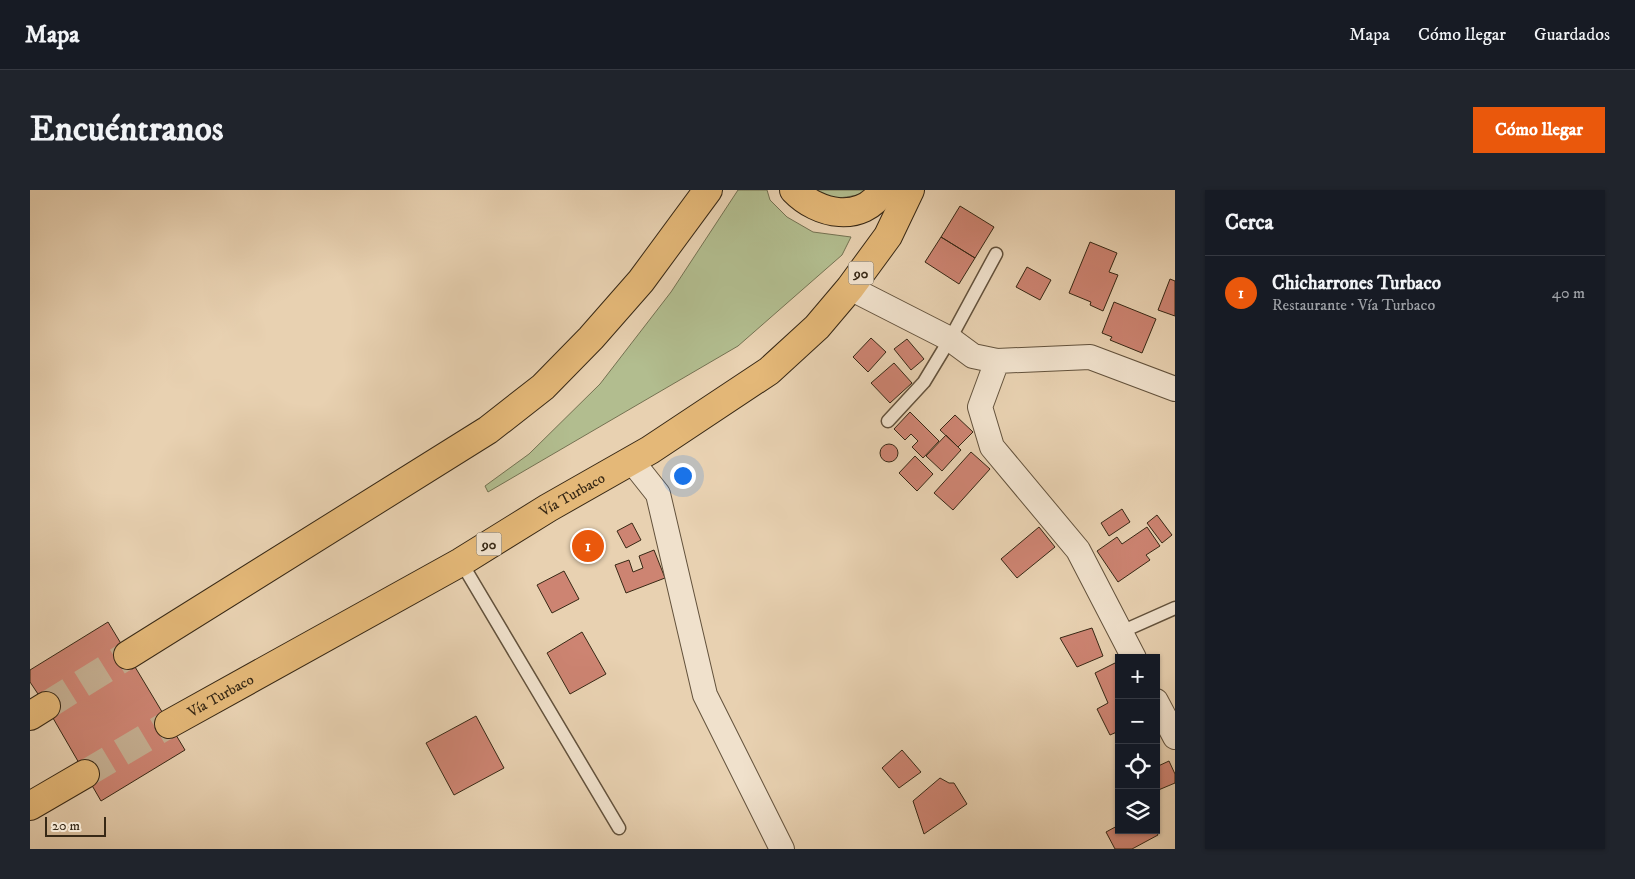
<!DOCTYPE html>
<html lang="es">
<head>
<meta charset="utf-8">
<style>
  body { margin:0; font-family:"IM FELL DW Pica",serif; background:#20242c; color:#f1f3f6 }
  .controls { position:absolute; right:15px; bottom:15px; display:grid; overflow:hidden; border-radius:0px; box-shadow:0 1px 4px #0004 }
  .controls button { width:45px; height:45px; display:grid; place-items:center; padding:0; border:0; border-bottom:1px solid #363941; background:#171b24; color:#f1f3f6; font:25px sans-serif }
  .scale { position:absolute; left:15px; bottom:12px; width:61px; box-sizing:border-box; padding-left:5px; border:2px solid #372815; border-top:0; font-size:14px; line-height:18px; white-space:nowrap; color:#372815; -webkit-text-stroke:4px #f0e1cc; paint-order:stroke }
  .you { position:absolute; left:652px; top:285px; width:18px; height:18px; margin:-12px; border:4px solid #fff; border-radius:50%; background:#1a73e8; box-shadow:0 0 0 8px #1a73e833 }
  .badge { display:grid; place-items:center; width:32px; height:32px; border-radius:50%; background:#ea580c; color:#fff; font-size:16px; font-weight:700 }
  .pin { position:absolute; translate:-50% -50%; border:2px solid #fff; box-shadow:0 1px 5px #0006 }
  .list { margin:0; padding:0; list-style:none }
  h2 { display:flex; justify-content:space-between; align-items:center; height:65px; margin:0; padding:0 20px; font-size:21px }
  h2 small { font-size:16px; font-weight:400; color:#9ea1a6 }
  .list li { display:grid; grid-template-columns:32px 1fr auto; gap:15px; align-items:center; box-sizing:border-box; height:75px; padding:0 20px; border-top:1px solid #363941 }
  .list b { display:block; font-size:19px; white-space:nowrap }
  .list p { margin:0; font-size:16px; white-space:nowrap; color:#9ea1a6 }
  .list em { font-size:16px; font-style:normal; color:#9ea1a6 }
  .icon { flex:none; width:28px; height:28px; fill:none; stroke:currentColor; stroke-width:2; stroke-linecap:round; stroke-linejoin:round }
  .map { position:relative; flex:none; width:1145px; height:659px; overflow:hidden; border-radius:0px }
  header { display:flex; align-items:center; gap:30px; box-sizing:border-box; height:70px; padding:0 25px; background:#171b24; border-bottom:1px solid #363941 }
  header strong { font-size:24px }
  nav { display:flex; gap:28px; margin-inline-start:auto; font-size:18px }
  .intro { display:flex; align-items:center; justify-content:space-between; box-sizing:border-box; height:120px; padding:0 30px }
  h1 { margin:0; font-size:35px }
  .button { padding:12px 22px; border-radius:0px; background:#ea580c; color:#fff; font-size:18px; font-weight:700 }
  main { display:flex; gap:30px; padding:0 30px }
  aside { flex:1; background:#171b24; border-radius:0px; box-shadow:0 1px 4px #0004 }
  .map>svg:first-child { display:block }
  .green { fill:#b2bd8f; stroke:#747252 }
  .building { fill:#cd8472; stroke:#372815 }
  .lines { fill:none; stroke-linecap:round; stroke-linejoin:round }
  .trunk-tunnel { stroke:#c5af92; stroke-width:28; stroke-dasharray:28 14; stroke-linecap:butt }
  .service-casing { stroke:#63523c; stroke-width:15 }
  .minor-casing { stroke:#63523c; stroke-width:26 }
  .trunk-casing { stroke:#372815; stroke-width:30 }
  .service { stroke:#f0e1cc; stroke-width:12 }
  .minor { stroke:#f0e1cc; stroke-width:24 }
  .trunk { stroke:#e4b878; stroke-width:28 }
  .labels { text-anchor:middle; stroke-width:4; stroke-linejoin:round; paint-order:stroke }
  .shield { fill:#f0e1cc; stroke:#6e604c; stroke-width:1 }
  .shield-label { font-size:14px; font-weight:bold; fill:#372815 }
  .street-label { font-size:15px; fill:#372815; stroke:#f0e1cc }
</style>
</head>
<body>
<header>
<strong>Mapa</strong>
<nav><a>Mapa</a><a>Cómo llegar</a><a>Guardados</a></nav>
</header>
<div class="intro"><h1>Encuéntranos</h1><a class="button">Cómo llegar</a></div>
<main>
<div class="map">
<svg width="1145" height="659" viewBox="0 0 1145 659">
  <rect width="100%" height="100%" fill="#e8d1b1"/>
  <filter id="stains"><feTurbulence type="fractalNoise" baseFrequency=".004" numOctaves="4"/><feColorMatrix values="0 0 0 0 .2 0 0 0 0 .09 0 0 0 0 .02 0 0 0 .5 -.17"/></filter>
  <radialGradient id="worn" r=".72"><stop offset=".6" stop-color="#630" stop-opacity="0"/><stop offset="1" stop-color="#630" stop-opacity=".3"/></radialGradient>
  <path class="green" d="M 708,0 L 737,0 L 740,10 L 757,27 L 783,42 L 821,47 L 812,65 L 708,156 L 458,302 L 455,296 L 499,264 L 570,194 L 641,102 Z
    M 781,0 L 841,0 L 839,2 C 819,7 798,13 781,0 Z"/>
  <path class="building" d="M 930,16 L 964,37 L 945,68 L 911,47 Z
    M 911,47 L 945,68 L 929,94 L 895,72 Z
    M 1060,52 L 1087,63 L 1079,82 L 1088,85 L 1073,121 L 1060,115 L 1061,112 L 1039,103 Z
    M 997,77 L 1021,90 L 1010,110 L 986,97 Z
    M 1140,89 L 1145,91 L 1145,126 L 1128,120 Z
    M 1084,112 L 1126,129 L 1112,163 L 1080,150 L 1082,147 L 1072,143 Z
    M 841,148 L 856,162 L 838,182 L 823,167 Z
    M 877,149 L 894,169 L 881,180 L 864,159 Z
    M 864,173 L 882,193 L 860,213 L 841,193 Z
    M 880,222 L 909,251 L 893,268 L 882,257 L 888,251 L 881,244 L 875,250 L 864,239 Z
    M 925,225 L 943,242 L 928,257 L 910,240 Z
    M 916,245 L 931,260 L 912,281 L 896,266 Z
    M850 263a9 9 0 1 1 18 0a9 9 0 1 1-18 0Z
    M 941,262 L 960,279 L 923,320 L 904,303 Z
    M 885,266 L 903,284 L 887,301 L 869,283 Z
    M 1092,319 L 1100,332 L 1079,346 L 1071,333 Z
    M 1127,325 L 1142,345 L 1132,353 L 1117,333 Z
    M 602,333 L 611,350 L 596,358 L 587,341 Z
    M 1009,337 L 1025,357 L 987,388 L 971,369 Z
    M 1117,337 L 1130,356 L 1116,365 L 1120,370 L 1088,392 L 1067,361 L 1087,347 L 1092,354 Z
    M 562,343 L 571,361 L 554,370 L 545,352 Z
    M 624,360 L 635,388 L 596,403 L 585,375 L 599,370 L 603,382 L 613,378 L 609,366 Z
    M 534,381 L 549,409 L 522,423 L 507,395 Z
    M 78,432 L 155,560 L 71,611 L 16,516 L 0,492 L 0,480 Z
    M 1062,438 L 1073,466 L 1047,477 L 1030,448 Z
    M 552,442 L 576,484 L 540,504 L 517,463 Z
    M 1089,471 L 1089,541 L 1080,545 L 1067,519 L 1078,513 L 1065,483 Z
    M 446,526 L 474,578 L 424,605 L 396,553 Z
    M 872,560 L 891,582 L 869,598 L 852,578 Z
    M 1139,571 L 1145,584 L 1145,593 L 1126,601 L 1126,577 Z
    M 910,588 L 919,593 L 924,593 L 937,614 L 894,644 L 883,611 Z
    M 1089,635 L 1089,640 L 1125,640 L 1128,645 L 1102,659 L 1085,659 L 1076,642 Z"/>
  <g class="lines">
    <path class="trunk-tunnel" d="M 16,516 L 98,465
      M 55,584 L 139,534"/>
    <g class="service-casing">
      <path id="service" d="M 858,231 L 894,192 L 920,149 L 966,64
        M 431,372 L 589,638
        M 1091,442 L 1145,418"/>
    </g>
    <g class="minor-casing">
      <path id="minor" d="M 820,98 L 920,149 L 943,166 L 967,171 L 1060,167 L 1145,199
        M 967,171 L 950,217 L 962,257 L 1048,360 L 1104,468
        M 601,270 L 628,304 L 675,505 L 752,659
        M 1126,511 L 1145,547"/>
    </g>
    <g class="trunk-casing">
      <g id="trunk">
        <path d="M 764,0 C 788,25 832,34 853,0"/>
        <path d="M 98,465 L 458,240 L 513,197 L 561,148 L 611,91 L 678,0"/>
        <path d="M 0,526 L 16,516"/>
        <path id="s1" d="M 139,534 L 431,372 L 518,318 L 620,260 L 739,181 L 787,137 L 820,98 L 858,46 L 880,0"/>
        <path d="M 0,616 L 55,584"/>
      </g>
    </g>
    <use href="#service" class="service"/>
    <use href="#minor" class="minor"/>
    <use href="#trunk" class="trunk"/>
  </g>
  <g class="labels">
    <g class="shield">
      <rect x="818.5" y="71.5" width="25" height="23" rx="4"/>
      <rect x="446.5" y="342.5" width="25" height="23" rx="4"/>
    </g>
    <g class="shield-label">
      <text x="831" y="88">90</text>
      <text x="459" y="359">90</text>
    </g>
    <g class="street-label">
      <text dy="5" stroke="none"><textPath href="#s1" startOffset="464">Vía Turbaco</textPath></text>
      <text dy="5" stroke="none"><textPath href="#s1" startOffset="59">Vía Turbaco</textPath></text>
    </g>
  </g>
  <rect width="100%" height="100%" filter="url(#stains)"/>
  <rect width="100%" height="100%" fill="url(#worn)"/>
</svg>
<div class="controls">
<button>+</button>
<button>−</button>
<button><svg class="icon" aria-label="locate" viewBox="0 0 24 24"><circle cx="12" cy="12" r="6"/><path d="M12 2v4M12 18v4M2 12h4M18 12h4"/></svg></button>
<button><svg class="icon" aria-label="layers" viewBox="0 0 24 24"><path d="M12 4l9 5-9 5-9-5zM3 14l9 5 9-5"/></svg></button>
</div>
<div class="scale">20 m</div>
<div class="you"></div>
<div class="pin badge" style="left:558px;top:356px">1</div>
</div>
<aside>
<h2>Cerca<small></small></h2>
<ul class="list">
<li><span class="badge">1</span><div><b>Chicharrones Turbaco</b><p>Restaurante · Vía Turbaco</p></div><em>40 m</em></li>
</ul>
</aside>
</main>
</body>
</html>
